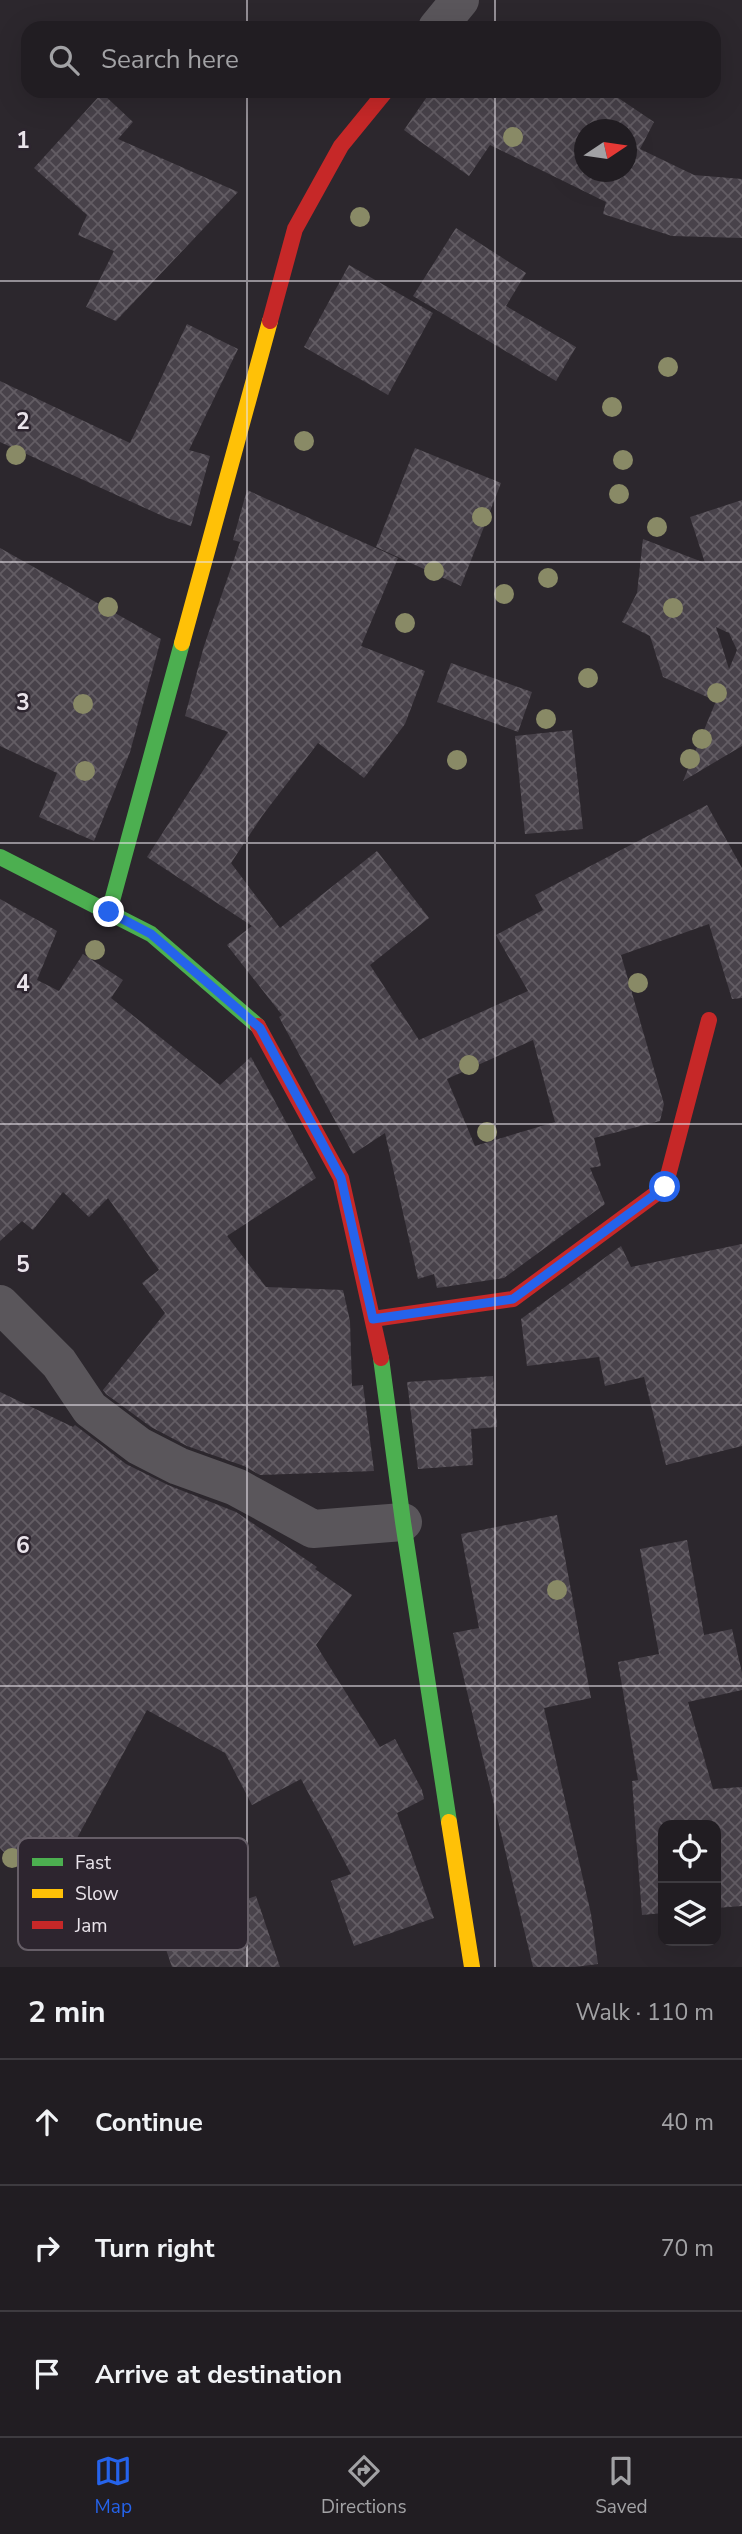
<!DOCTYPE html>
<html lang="en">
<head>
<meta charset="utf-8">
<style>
  body { margin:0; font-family:"Nunito Sans",sans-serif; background:#2d2a2f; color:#f1f3f6 }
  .controls { position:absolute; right:21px; bottom:21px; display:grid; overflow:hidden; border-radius:14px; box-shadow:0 7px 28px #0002 }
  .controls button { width:63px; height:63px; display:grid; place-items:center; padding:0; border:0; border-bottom:2px solid #3e3b40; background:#211d22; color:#f1f3f6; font:35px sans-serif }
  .compass { position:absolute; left:574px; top:119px; width:63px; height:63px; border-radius:50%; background:#211d22; box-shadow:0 7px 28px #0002; rotate:77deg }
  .stop { position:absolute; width:21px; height:21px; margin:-16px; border:5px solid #2563eb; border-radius:50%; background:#fff }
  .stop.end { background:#2563eb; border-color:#fff; box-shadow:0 2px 7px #0008 }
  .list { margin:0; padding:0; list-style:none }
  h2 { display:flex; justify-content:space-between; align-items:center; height:91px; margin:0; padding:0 28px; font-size:30px }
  h2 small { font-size:23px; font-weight:400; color:#a2a2a5 }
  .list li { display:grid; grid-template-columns:46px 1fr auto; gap:21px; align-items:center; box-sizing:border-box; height:126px; padding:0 28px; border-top:2px solid #3e3b40 }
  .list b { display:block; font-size:26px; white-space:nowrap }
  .list em { font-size:23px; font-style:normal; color:#a2a2a5 }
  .icon { flex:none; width:38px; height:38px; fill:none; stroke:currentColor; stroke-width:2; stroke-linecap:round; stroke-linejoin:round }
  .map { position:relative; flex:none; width:742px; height:1967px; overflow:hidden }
  .search { position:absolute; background:#211d22; box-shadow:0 7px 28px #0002; left:21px; right:21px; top:21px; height:77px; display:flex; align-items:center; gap:18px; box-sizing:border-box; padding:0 24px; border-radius:21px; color:#a2a2a5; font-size:26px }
  .sheet { height:469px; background:#211d22 }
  nav { display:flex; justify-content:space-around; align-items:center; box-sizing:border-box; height:98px; border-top:2px solid #3e3b40; background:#211d22; font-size:19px; color:#a2a2a5 }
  nav a { display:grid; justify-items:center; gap:4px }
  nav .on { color:#2563eb }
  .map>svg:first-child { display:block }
  .building { fill:url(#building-cross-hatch); fill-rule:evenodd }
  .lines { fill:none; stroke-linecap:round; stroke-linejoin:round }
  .street { stroke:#5a565b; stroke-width:38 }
  .fast { stroke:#4caf50; stroke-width:16 }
  .slow { stroke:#ffc107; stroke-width:16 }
  .jam { stroke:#c62828; stroke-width:16 }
  .tree { fill:#898a66 }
  .route { stroke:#2563eb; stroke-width:9 }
  .grid { fill:none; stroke:#eae4eb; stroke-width:2; stroke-opacity:0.55 }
  .key { fill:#2d252f; stroke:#665e67; stroke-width:2 }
  .key-label { font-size:19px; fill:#eae4eb }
  .grid-label { font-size:23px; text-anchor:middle; font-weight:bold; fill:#eae4eb; stroke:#2d252f; stroke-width:5; stroke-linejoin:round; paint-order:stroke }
</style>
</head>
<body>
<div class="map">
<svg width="742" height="1967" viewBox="0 0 742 1967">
  <defs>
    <pattern id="building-cross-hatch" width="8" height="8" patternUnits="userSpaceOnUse" patternTransform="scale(1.75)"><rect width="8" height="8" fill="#48424a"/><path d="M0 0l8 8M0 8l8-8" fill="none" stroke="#635d64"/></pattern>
  </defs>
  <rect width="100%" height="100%" fill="#2c272d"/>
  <path class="building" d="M 431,91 L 608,91 L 654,122 L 640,149 L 694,175 L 742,179 L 742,238 L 672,236 L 603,214 L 606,202 L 490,145 L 469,176 L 404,130 ZM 584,130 L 626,130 L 626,172 L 584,172 Z
    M 102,93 L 133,122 L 118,139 L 238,192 L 116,321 L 86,307 L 114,251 L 78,235 L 87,215 L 34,168 Z
    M 456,228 L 526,273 L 506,306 L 576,347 L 556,381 L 413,296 Z
    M 349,265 L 433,313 L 388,395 L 304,347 Z
    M 187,324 L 238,349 L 189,450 L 210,456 L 191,526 L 167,518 L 0,442 L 0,381 L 130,443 Z
    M 415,448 L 501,483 L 461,586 L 376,547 Z
    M 247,490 L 398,558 L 361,646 L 425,671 L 405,724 L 364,778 L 318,743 L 262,816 L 231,863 L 280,928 L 377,851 L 429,918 L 370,965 L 419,1040 L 528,991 L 496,935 L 543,910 L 535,895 L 707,805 L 742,868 L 742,998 L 732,999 L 709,924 L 621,955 L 664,1104 L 660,1121 L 594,1138 L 601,1166 L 590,1168 L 605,1204 L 504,1278 L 437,1288 L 434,1274 L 418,1279 L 385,1133 L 353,1154 L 279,1017 L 282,1015 L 227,945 L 252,926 L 147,857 L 228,732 L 185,716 L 204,646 L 240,542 L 233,540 ZM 533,1040 L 555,1122 L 475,1146 L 447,1079 Z
    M 742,500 L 742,746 L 683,781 L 716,701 L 663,677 L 650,636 L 622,622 L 637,593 L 643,539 L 705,563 L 690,517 ZM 716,627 L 729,633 L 737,650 L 729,669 Z
    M 0,548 L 161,639 L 130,752 L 94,841 L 39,817 L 57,773 L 0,746 Z
    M 451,663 L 532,692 L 518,732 L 437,702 Z
    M 572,730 L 583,829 L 525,834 L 515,736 Z
    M 0,899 L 57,931 L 37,980 L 59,991 L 83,954 L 123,980 L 111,998 L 220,1085 L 251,1057 L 316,1178 L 227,1236 L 266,1287 L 343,1290 L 350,1321 L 352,1386 L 363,1385 L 374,1471 L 260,1475 L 244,1466 L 187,1446 L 151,1427 L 106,1394 L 103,1390 L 165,1313 L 142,1283 L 159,1270 L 108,1198 L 89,1217 L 63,1192 L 33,1230 L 22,1221 L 0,1241 Z
    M 742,1244 L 742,1446 L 666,1465 L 644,1377 L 605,1386 L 599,1357 L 527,1366 L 521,1319 L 621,1246 L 631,1267 Z
    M 493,1376 L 497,1427 L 471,1429 L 473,1465 L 418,1469 L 407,1382 Z
    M 0,1392 L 73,1427 L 75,1425 L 126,1464 L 168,1485 L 236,1512 L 317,1567 L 315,1569 L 352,1595 L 316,1645 L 380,1747 L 395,1739 L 422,1790 L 424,1799 L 397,1813 L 434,1918 L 354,1946 L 331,1881 L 351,1874 L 301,1779 L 252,1805 L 225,1753 L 147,1710 L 71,1849 L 33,1884 L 0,1848 Z
    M 557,1515 L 591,1698 L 544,1708 L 591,1914 L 598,1964 L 575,1967 L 533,1967 L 453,1633 L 479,1628 L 461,1534 Z
    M 687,1540 L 704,1635 L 732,1629 L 742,1673 L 742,1690 L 688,1702 L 713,1789 L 742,1787 L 742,1906 L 716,1908 L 716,1825 L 663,1825 L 663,1913 L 642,1915 L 632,1781 L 638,1780 L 618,1662 L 659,1654 L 640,1549 Z
    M 256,1896 L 280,1967 L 172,1967 L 159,1929 Z"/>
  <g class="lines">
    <path class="street" d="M 437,28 L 460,0
      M 0,1304 L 59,1363 L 90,1409 L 139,1446 L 178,1466 L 236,1487 L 313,1529 L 403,1522"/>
    <path class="fast" d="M 0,857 L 151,934 L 258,1026
      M 109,912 L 182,643
      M 381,1358 L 403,1522 L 449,1822"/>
    <path class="slow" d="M 182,643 L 270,321
      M 449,1822 L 472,1967"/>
    <path class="jam" d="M 270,321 L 295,229 L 341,146 L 386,91
      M 258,1026 L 341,1178 L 381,1358
      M 373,1319 L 513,1299 L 665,1187 L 709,1020"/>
  </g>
  <g class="tree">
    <circle cx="513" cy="137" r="10"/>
    <circle cx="360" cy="217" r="10"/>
    <circle cx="668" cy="367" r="10"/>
    <circle cx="612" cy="407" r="10"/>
    <circle cx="304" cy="441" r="10"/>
    <circle cx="16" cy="455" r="10"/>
    <circle cx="623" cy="460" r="10"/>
    <circle cx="619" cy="494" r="10"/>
    <circle cx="482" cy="517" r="10"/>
    <circle cx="657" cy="527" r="10"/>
    <circle cx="434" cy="571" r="10"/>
    <circle cx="548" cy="578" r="10"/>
    <circle cx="504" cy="594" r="10"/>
    <circle cx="108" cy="607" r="10"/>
    <circle cx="673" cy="608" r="10"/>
    <circle cx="405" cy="623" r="10"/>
    <circle cx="588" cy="678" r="10"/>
    <circle cx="717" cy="693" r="10"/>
    <circle cx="83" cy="704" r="10"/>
    <circle cx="546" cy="719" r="10"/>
    <circle cx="702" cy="739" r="10"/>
    <circle cx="690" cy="759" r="10"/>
    <circle cx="457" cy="760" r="10"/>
    <circle cx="85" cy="771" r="10"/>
    <circle cx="95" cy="950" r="10"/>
    <circle cx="638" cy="983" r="10"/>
    <circle cx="469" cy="1065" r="10"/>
    <circle cx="487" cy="1132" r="10"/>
    <circle cx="557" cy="1590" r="10"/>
    <circle cx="12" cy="1858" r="10"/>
  </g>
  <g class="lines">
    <path class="route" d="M 109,912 L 151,934 L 260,1028 L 341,1178 L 373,1319 L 513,1299 L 665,1187"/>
  </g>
  <path class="grid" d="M 247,0 L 247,28M 495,0 L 495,28M 247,91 L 247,1967M 495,91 L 495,1967M 0,281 L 742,281M 0,562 L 742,562M 0,843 L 742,843M 0,1124 L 742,1124M 0,1405 L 742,1405M 0,1686 L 742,1686"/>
  <rect x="18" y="1838" width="230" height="112" rx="10" class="key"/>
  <rect x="32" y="1858" width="31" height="8" fill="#4caf50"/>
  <rect x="32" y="1889" width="31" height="9" fill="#ffc107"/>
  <rect x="32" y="1921" width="31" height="8" fill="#c62828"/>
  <g class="key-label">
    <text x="75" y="1869">Fast</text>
    <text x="75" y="1900">Slow</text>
    <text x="75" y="1932">Jam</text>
  </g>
  <g class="grid-label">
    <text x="23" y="148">1</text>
    <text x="23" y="429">2</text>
    <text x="23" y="710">3</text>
    <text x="23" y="991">4</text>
    <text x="23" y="1272">5</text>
    <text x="23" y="1553">6</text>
  </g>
</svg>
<div class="controls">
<button><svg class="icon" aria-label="locate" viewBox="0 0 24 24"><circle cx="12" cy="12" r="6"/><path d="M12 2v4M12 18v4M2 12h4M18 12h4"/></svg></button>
<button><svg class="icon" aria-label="layers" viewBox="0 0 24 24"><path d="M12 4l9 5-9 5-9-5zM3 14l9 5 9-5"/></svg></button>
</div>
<svg class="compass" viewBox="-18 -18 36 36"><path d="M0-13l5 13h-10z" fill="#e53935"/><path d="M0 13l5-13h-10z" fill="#a2a2a5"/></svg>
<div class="stop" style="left:665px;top:1187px"></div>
<div class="stop end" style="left:109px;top:912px"></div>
<div class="search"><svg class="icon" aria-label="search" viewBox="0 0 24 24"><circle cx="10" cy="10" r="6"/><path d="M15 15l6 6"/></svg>Search here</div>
</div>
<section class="sheet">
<h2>2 min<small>Walk · 110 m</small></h2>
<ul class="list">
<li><svg class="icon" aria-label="ahead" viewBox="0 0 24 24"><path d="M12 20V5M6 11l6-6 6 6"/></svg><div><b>Continue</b></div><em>40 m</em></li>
<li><svg class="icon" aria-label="right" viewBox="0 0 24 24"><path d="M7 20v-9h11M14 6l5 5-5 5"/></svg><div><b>Turn right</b></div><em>70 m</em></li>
<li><svg class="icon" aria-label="arrive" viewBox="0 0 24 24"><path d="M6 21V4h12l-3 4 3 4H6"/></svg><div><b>Arrive at destination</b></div></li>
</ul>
</section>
<nav>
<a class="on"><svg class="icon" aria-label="map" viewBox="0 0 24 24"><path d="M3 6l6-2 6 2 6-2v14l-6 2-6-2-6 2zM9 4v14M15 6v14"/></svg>Map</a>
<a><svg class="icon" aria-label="directions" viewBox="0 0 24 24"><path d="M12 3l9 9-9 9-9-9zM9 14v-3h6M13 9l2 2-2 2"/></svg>Directions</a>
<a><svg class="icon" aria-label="saved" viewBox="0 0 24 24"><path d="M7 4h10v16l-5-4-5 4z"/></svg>Saved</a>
</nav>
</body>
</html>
